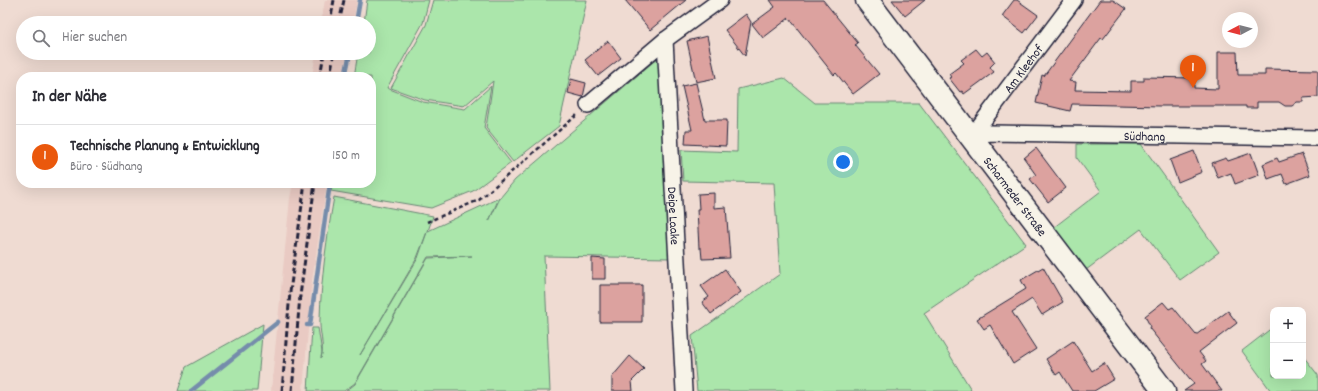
<!DOCTYPE html>
<html lang="de">
<head>
<meta charset="utf-8">
<style>
  body { margin:0; font-family:Dekko,sans-serif; background:#f7f7f7; color:#2b2b33 }
  .controls { position:absolute; right:12px; bottom:12px; display:grid; overflow:hidden; border-radius:8px; box-shadow:0 4px 16px #0002 }
  .controls button { width:36px; height:36px; display:grid; place-items:center; padding:0; border:0; border-bottom:1px solid #e1e1e2; background:#fff; color:#2b2b33; font:20px sans-serif }
  .compass { position:absolute; left:1222px; top:12px; width:36px; height:36px; border-radius:50%; background:#fff; box-shadow:0 4px 16px #0002; rotate:263deg }
  .you { position:absolute; left:843px; top:162px; width:14px; height:14px; margin:-10px; border:3px solid #fff; border-radius:50%; background:#1a73e8; box-shadow:0 0 0 6px #1a73e833 }
  .badge { display:grid; place-items:center; width:26px; height:26px; border-radius:50%; background:#ea580c; color:#fff; font-size:13px; font-weight:700 }
  .pin { position:absolute; translate:-50% -33px; filter:drop-shadow(0 1px 2px #0008) }
  .pin::after { content:''; position:absolute; top:21px; width:14px; height:12px; background:inherit; clip-path:polygon(0 0,100% 0,50% 100%) }
  .list { margin:0; padding:0; list-style:none }
  h2 { display:flex; justify-content:space-between; align-items:center; height:52px; margin:0; padding:0 16px; font-size:17px }
  h2 small { font-size:13px; font-weight:400; color:#7c7c81 }
  .list li { display:grid; grid-template-columns:26px 1fr auto; gap:12px; align-items:center; box-sizing:border-box; height:64px; padding:0 16px; border-top:1px solid #e1e1e2 }
  .list b { display:block; font-size:15px; white-space:nowrap }
  .list p { margin:0; font-size:13px; white-space:nowrap; color:#7c7c81 }
  .list em { font-size:13px; font-style:normal; color:#7c7c81 }
  .icon { flex:none; width:22px; height:22px; fill:none; stroke:currentColor; stroke-width:2; stroke-linecap:round; stroke-linejoin:round }
  .map { position:relative; flex:none; width:1318px; height:391px; overflow:hidden }
  .search { position:absolute; background:#fff; box-shadow:0 4px 16px #0002; left:16px; top:16px; width:360px; height:44px; display:flex; align-items:center; gap:10px; box-sizing:border-box; padding:0 14px; border-radius:22px; color:#7c7c81; font-size:15px }
  .panel { position:absolute; background:#fff; box-shadow:0 4px 16px #0002; left:16px; top:72px; width:360px; height:116px; border-radius:16px }
  .map>svg:first-child { display:block }
  .built { fill:#e9cac3 }
  .green { fill:#abe6ab; stroke:#668473; fill-rule:evenodd }
  .lines { fill:none; stroke-linecap:round; stroke-linejoin:round }
  .stream { stroke:#758cab; stroke-width:4.5 }
  .building { fill:#dca29f; stroke:#22223b }
  .street-casing { stroke:#22223b; stroke-width:18 }
  .secondary-casing { stroke:#22223b; stroke-width:25 }
  .path { stroke:#22223b; stroke-width:2.5; stroke-dasharray:4 3; stroke-linecap:butt }
  .street { stroke:#f7f3e8; stroke-width:15 }
  .secondary { stroke:#f7f3e8; stroke-width:22 }
  .rail { stroke:#22223b; stroke-width:3; stroke-dasharray:6 3; stroke-linecap:butt }
  .labels { text-anchor:middle; stroke-width:3; stroke-linejoin:round; paint-order:stroke }
  .street-label { font-size:13px; fill:#22223b; stroke:#f7f3e8 }
</style>
</head>
<body>
<div class="map">
<svg width="1318" height="391" viewBox="0 0 1318 391">
  <rect width="100%" height="100%" fill="#efdbd2"/>
  <filter id="ink" filterUnits="userSpaceOnUse"><feTurbulence type="fractalNoise" baseFrequency=".025" numOctaves="2"/><feDisplacementMap in="SourceGraphic" scale="8" xChannelSelector="R" yChannelSelector="G"/><feConvolveMatrix kernelMatrix="1 2 1 2 8 2 1 2 1" color-interpolation-filters="sRGB"/></filter>
  <g filter="url(#ink)">
    <path class="built" d="M 325,0 L 357,0 L 353,23 L 321,23 Z
      M 316,53 L 347,53 L 343,77 L 312,77 Z
      M 293,183 L 327,183 L 312,281 L 303,391 L 271,391 L 290,198 Z"/>
    <path class="green" d="M 367,0 L 429,0 L 423,23 L 387,88 L 423,102 L 465,109 L 491,86 L 484,128 L 511,163 L 473,191 L 431,208 L 331,191 L 333,183 L 371,183 L 371,77 L 354,77 L 358,53 L 369,53 L 369,23 L 364,23 Z
      M 433,0 L 587,0 L 559,126 L 513,162 L 486,128 L 493,81 L 464,106 L 425,100 L 391,88 L 426,25 Z
      M 659,57 L 670,258 L 544,256 L 550,391 L 346,391 L 355,384 L 428,258 L 472,256 L 428,257 L 355,383 L 344,391 L 308,391 L 312,328 L 318,328 L 322,352 L 321,358 C 325,346 319,332 320,319 C 321,278 327,237 334,197 L 433,216 L 428,231 L 499,198 L 489,221 L 500,198 L 515,180 ZM 427,232 L 418,258 L 360,355 L 417,258 Z
      M 784,78 L 815,103 L 919,103 L 1026,244 L 924,313 L 972,391 L 697,391 L 692,336 L 780,274 L 774,183 L 683,181 L 681,150 L 737,152 L 738,89 Z
      M 1077,144 L 1141,144 L 1219,252 L 1180,280 L 1141,229 L 1086,270 L 1053,228 L 1101,191 L 1077,158 Z
      M 263,324 L 257,391 L 178,391 L 186,367 Z
      M 1273,327 L 1273,376 L 1303,376 L 1303,356 L 1318,375 L 1318,391 L 1271,391 L 1242,351 Z"/>
    <g class="lines">
      <path class="stream" d="M 356,23 L 360,0
        M 345,77 L 350,53
        M 307,325 L 310,325 L 330,183
        M 191,391 L 278,322"/>
    </g>
    <path class="building" d="M 625,0 L 686,0 L 650,30 Z
      M 770,0 L 823,0 L 858,43 L 855,45 L 879,74 L 853,94 L 836,73 L 834,75 L 789,18 L 763,38 L 752,24 L 775,7 Z
      M 892,0 L 925,0 L 905,16 Z
      M 1014,0 L 1017,0 L 1038,15 L 1024,33 L 1002,16 Z
      M 1100,0 L 1113,0 L 1126,9 L 1103,39 L 1101,38 L 1069,81 L 1076,82 L 1075,90 L 1131,91 L 1131,81 L 1144,81 L 1144,77 L 1194,78 L 1194,88 L 1218,89 L 1218,52 L 1237,52 L 1238,75 L 1265,75 L 1265,69 L 1318,70 L 1318,97 L 1303,98 L 1303,102 L 1297,102 L 1292,106 L 1285,106 L 1279,102 L 1257,102 L 1257,108 L 1246,108 L 1246,106 L 1161,106 L 1072,104 L 1070,111 L 1036,103 L 1042,75 L 1044,76 Z
      M 746,14 L 751,22 L 745,56 L 725,30 Z
      M 707,36 L 716,78 L 696,82 L 687,41 Z
      M 608,41 L 621,58 L 598,76 L 585,60 Z
      M 976,49 L 982,56 L 987,52 L 995,62 L 990,67 L 994,72 L 964,94 L 962,91 L 960,92 L 949,78 L 951,77 L 949,74 L 964,63 L 961,60 Z
      M 571,79 L 586,83 L 583,97 L 568,93 Z
      M 696,83 L 705,120 L 727,120 L 726,146 L 685,144 L 686,130 L 692,130 L 682,86 Z
      M 1036,148 L 1066,188 L 1048,202 L 1030,179 L 1036,175 L 1024,158 Z
      M 1194,151 L 1202,172 L 1178,182 L 1170,160 Z
      M 1251,153 L 1259,175 L 1235,184 L 1231,173 L 1218,178 L 1212,163 L 1226,158 L 1228,161 Z
      M 1302,154 L 1310,175 L 1286,184 L 1282,174 L 1268,179 L 1263,164 L 1277,158 L 1279,162 Z
      M 714,193 L 714,208 L 726,207 L 730,258 L 702,259 L 701,248 L 699,248 L 698,229 L 697,209 L 699,209 L 698,194 Z
      M 592,258 L 605,259 L 605,279 L 592,279 Z
      M 1043,267 L 1063,302 L 1042,315 L 1032,299 L 1012,312 L 1036,349 L 1013,364 L 990,325 L 984,329 L 977,319 L 1026,289 L 1021,280 Z
      M 725,269 L 741,292 L 711,314 L 702,302 L 709,297 L 701,286 Z
      M 600,285 L 642,285 L 642,322 L 600,322 Z
      M 1163,302 L 1169,309 L 1173,307 L 1196,335 L 1228,311 L 1237,323 L 1199,352 L 1206,361 L 1202,364 L 1222,391 L 1184,391 L 1194,384 L 1149,328 L 1150,326 L 1145,316 Z
      M 1073,341 L 1092,371 L 1104,363 L 1114,379 L 1094,391 L 1072,391 L 1060,372 L 1056,375 L 1046,359 Z
      M 630,356 L 644,369 L 632,381 L 633,391 L 612,391 L 612,377 Z"/>
    <g class="lines">
      <g class="street-casing">
        <g id="street">
          <path id="s1" d="M 665,40 L 684,391"/>
          <path d="M 588,105 L 665,40 L 720,0"/>
          <path id="s2" d="M 971,137 L 990,133 L 1318,138"/>
          <path id="s3" d="M 971,137 L 1074,0"/>
        </g>
      </g>
      <g class="secondary-casing">
        <g id="secondary">
          <path id="s4" d="M 867,0 L 1164,391"/>
        </g>
      </g>
      <path class="path" d="M 427,222 L 479,200 L 577,115"/>
      <use href="#street" class="street"/>
      <use href="#secondary" class="secondary"/>
      <path class="rail" d="M 330,23 L 334,0
        M 339,23 L 344,0
        M 320,77 L 324,53
        M 330,77 L 334,53
        M 282,391 L 290,292 L 305,183
        M 292,391 L 300,296 L 315,183"/>
    </g>
  </g>
  <g class="labels">
    <g class="street-label">
      <text dy="5" stroke="none"><textPath href="#s3" startOffset="86">Am Kleehof</textPath></text>
      <text dy="5" stroke="none"><textPath href="#s2" startOffset="174">Südhang</textPath></text>
      <text dy="5" stroke="none"><textPath href="#s4" startOffset="246">Scharmeder Straße</textPath></text>
      <text dy="5" stroke="none"><textPath href="#s1" startOffset="176">Deipe Laake</textPath></text>
    </g>
  </g>
</svg>
<div class="controls">
<button>+</button>
<button>−</button>
</div>
<svg class="compass" viewBox="-18 -18 36 36"><path d="M0-13l5 13h-10z" fill="#e53935"/><path d="M0 13l5-13h-10z" fill="#7c7c81"/></svg>
<div class="you"></div>
<div class="pin badge" style="left:1193px;top:88px">1</div>
<div class="search"><svg class="icon" aria-label="search" viewBox="0 0 24 24"><circle cx="10" cy="10" r="6"/><path d="M15 15l6 6"/></svg>Hier suchen</div>
<section class="panel">
<h2>In der Nähe<small></small></h2>
<ul class="list">
<li><span class="badge">1</span><div><b>Technische Planung &amp; Entwicklung</b><p>Büro · Südhang</p></div><em>150 m</em></li>
</ul>
</section>
</div>
</body>
</html>
